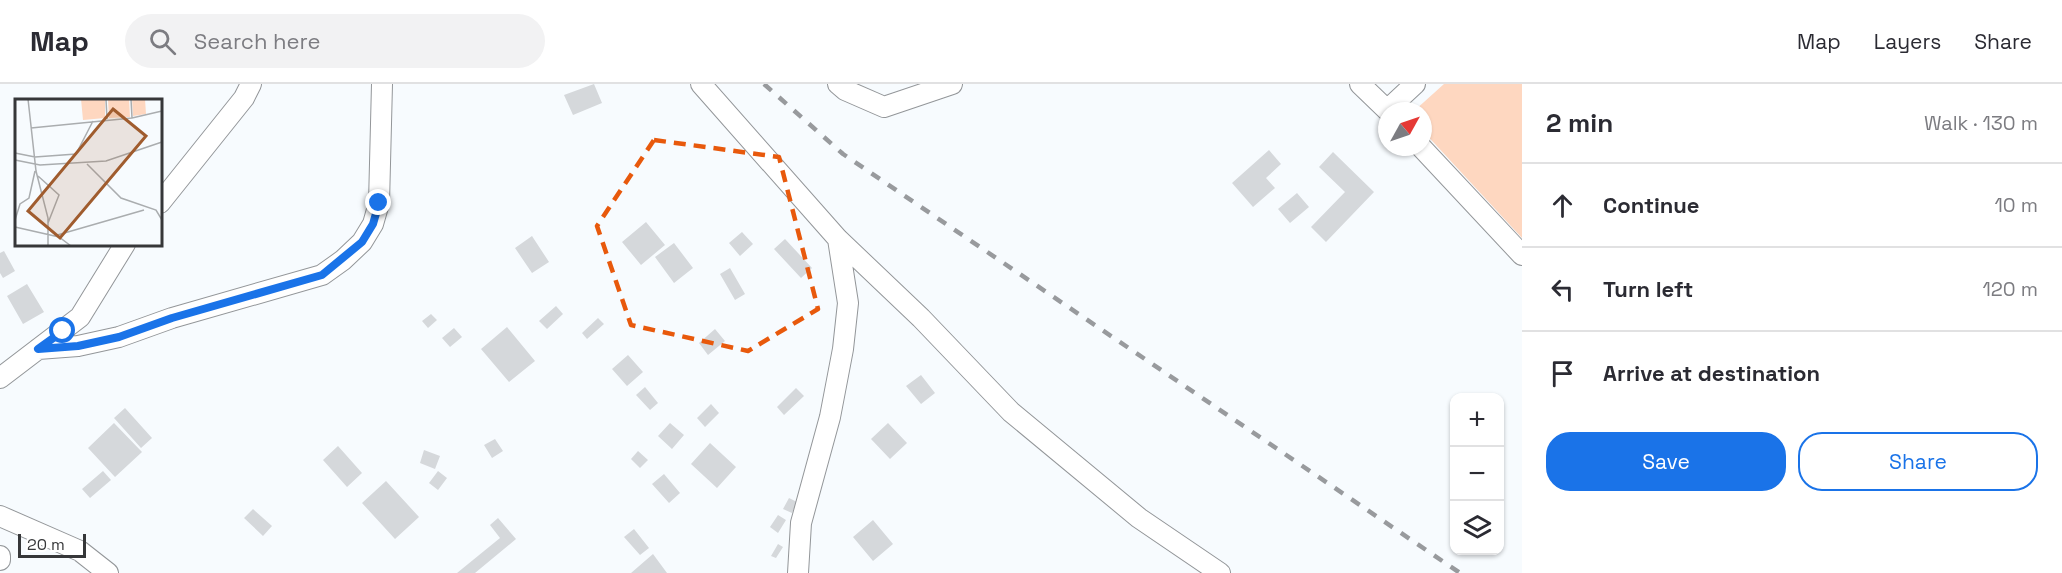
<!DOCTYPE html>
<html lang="en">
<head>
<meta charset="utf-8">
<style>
  body { margin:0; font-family:"Space Grotesk",sans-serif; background:#f2f2f3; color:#2b2b33 }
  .controls { position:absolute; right:18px; bottom:18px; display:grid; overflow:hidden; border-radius:12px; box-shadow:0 2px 4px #0004 }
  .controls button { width:54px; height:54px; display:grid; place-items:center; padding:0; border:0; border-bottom:2px solid #e1e1e2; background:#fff; color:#2b2b33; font:30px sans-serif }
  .compass { position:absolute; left:1378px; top:18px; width:54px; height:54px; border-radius:50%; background:#fff; box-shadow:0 2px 4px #0004; rotate:50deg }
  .scale { position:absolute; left:18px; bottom:15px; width:68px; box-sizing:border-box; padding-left:6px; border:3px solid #363739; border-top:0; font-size:16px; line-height:21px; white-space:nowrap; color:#363739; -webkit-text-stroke:4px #fff; paint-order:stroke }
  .stop { position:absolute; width:18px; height:18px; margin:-14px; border:4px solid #1a73e8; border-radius:50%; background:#fff }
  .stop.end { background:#1a73e8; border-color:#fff; box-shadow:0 2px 6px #0008 }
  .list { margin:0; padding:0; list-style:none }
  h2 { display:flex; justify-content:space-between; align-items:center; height:78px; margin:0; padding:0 24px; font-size:26px }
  h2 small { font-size:20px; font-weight:400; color:#7c7c81 }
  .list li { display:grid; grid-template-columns:39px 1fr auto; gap:18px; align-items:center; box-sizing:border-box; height:84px; padding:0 24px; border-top:2px solid #e1e1e2 }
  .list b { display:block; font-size:22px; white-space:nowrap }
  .list em { font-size:20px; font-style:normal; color:#7c7c81 }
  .actions { display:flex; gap:12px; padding:18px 24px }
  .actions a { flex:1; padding:14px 0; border:2px solid #1a73e8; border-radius:24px; text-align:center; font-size:21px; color:#1a73e8 }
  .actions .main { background:#1a73e8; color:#fff }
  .icon { flex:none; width:33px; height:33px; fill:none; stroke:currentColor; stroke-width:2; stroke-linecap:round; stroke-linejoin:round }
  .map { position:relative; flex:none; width:1522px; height:489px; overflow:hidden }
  header { display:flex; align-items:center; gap:36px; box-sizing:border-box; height:84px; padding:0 30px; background:#fff; border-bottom:2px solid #e1e1e2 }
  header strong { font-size:28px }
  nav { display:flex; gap:33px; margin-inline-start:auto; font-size:21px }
  .search { width:420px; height:54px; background:#f2f2f3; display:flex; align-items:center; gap:15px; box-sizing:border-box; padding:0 21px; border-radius:33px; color:#7c7c81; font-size:22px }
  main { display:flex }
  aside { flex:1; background:#fff }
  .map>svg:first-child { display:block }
  .green { fill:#fed7c0 }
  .building { fill:#d5d8db }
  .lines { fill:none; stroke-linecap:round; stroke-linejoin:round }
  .minor-casing { stroke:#939699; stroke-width:22 }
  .minor { stroke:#fff; stroke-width:20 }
  .rail { stroke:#989a9d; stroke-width:4.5; stroke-dasharray:10 10; stroke-linecap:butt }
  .route { stroke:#1a73e8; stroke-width:8 }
  .marked { fill:none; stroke:#e8590c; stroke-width:4.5; stroke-dasharray:12 8; stroke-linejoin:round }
  .inset-road { fill:none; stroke:#aaadaf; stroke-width:1.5 }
  .view { fill:#a05c2e; fill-opacity:0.15; stroke:#a05c2e; stroke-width:3 }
  .inset-edge { fill:none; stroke:#363739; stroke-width:3 }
</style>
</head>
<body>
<header>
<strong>Map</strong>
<div class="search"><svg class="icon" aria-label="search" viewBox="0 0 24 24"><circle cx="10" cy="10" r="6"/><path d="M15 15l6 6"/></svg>Search here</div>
<nav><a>Map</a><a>Layers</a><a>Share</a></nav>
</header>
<main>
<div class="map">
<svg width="1522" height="489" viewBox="0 0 1522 489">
  <rect width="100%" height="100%" fill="#f7fbfe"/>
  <path class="green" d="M 1444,0 L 1522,0 L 1522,154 L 1423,47 L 1423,27 L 1414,27 Z"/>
  <path class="building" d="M 594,0 L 602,19 L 573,31 L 564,11 Z
    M 1269,66 L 1281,80 L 1266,94 L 1275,104 L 1253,123 L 1232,99 Z
    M 1333,68 L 1374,108 L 1326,158 L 1311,143 L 1345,108 L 1319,83 Z
    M 1297,109 L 1309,123 L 1290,139 L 1278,125 Z
    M 646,138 L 665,161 L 641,181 L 622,158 Z
    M 742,148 L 753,160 L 740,172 L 729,159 Z
    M 532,152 L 549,178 L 532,189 L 515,164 Z
    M 785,155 L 812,184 L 801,194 L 774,165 Z
    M 674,159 L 693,184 L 674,199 L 655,173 Z
    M 4,167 L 15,187 L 3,194 L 0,189 L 0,169 Z
    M 730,184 L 745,210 L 735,216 L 720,190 Z
    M 27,200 L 44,228 L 23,240 L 7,212 Z
    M 556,222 L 563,230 L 547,245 L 539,237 Z
    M 431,230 L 437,236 L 428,244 L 422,237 Z
    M 598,234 L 604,240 L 587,255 L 582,249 Z
    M 507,243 L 535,277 L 509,298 L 481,265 Z
    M 454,244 L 462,253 L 450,263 L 442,254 Z
    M 715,245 L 725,257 L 708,271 L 699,259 Z
    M 628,271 L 643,288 L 627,302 L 612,285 Z
    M 921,291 L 935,309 L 921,320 L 906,302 Z
    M 645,303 L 658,319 L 650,326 L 636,311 Z
    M 796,304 L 804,312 L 784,331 L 777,323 Z
    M 711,320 L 719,329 L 705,343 L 697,334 Z
    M 125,324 L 152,354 L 141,364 L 114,334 Z
    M 114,339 L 142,368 L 115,393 L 88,364 Z
    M 670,339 L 684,351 L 672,365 L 658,352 Z
    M 888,339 L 907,359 L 890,375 L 871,355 Z
    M 495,355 L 503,367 L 492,374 L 484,361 Z
    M 710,359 L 736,383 L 717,404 L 691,380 Z
    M 338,362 L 362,389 L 347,403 L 323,376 Z
    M 424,366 L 440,372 L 435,385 L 420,379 Z
    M 638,367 L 648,376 L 640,384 L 631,375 Z
    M 103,387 L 111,396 L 90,414 L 82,405 Z
    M 438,387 L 447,394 L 438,406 L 429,399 Z
    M 664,390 L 680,409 L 669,419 L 652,400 Z
    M 386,397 L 419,433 L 395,455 L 362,419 Z
    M 789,414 L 797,418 L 792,429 L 783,425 Z
    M 253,425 L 272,442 L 263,452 L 244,434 Z
    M 778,431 L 786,436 L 778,449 L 770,443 Z
    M 498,434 L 516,455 L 475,489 L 457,489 L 500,454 L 490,441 Z
    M 873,436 L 893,460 L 873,477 L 853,453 Z
    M 634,445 L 649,464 L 640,471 L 624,453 Z
    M 778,460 L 783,463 L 776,474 L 771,472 Z
    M 653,470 L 667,489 L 631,489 Z"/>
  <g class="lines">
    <g class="minor-casing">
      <path id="minor" d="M 701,0 L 838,155 L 921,234 L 1011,328 L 1139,434 L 1220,489
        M 838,0 L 845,6 L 884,23 L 952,0
        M 1360,0 L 1388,27
        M 1387,26 L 1415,0
        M 1421,63 L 1522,171
        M 160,119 L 244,14 L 251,0
        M 38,265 L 78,262 L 119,253 L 172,234 L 322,191 L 343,176 L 362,158 L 373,140 L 379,119 L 382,0
        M 0,294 L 80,233 L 125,160
        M 0,432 L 80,467 L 108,489
        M 0,472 L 0,476
        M 798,489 L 801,439 L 830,333 L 843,265 L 848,219 L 838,155"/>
    </g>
    <use href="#minor" class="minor"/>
    <path class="rail" d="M 764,0 L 843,70 L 1460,489"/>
  </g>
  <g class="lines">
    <path class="route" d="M 63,247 L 38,265 L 78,262 L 119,253 L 172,234 L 322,191 L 362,158 L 373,140 L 379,119"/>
  </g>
  <path class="marked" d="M 654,56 L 779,73 L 818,225 L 748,267 L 631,241 L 597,142 Z"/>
  <g transform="translate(15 15)">
    <rect width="147" height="147" fill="#f7fbfe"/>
    <path d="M 66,0 L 90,0 L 90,19 L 68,21 ZM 114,0 L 115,18 L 94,19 L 93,1 ZM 117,0 L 130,0 L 131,15 L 118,17 Z" fill="#fed7c0"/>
    <path class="inset-road" d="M 13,0 L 21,72 L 33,119 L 33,147M 91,0 L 92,20M 116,0 L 117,19M 16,29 L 117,19 L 147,12M 0,54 L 20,58 L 61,55 L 78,22M 0,61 L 25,66 L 91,62 L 147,43M 72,65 L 106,99 L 141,111 L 147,121M 23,77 L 44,96 L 33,124M 0,121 L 5,105 L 14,99 L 20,72M 0,128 L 44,138 L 56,147M 39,137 L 129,111"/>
    <path class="view" d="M 98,10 L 131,37 L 45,139 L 13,112 Z"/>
    <rect width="147" height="147" class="inset-edge"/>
  </g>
</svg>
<div class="controls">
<button>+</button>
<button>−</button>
<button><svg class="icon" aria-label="layers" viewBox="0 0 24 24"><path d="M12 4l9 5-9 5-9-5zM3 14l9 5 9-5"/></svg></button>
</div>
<svg class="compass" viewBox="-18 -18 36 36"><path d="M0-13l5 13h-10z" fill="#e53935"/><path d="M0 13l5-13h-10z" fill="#7c7c81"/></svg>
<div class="scale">20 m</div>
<div class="stop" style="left:63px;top:247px"></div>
<div class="stop end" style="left:379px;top:119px"></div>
</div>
<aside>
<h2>2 min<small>Walk · 130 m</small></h2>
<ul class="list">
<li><svg class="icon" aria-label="ahead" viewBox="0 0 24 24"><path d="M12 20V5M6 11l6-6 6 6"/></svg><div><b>Continue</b></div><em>10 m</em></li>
<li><svg class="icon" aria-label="left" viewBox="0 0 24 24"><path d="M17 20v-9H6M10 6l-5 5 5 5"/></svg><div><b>Turn left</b></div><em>120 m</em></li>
<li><svg class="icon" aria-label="arrive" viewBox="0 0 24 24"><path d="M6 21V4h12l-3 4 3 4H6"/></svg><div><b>Arrive at destination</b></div></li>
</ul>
<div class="actions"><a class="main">Save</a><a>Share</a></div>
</aside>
</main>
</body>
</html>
